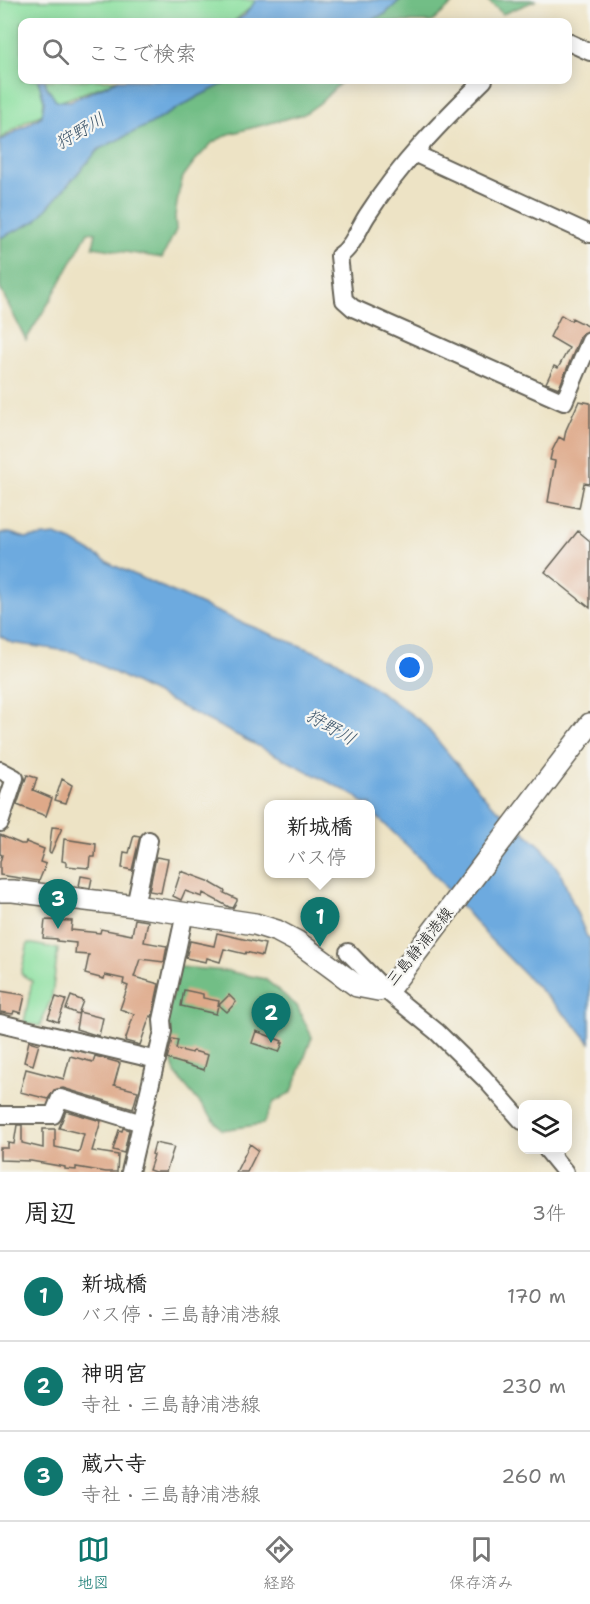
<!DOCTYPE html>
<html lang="ja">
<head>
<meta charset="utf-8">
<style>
  body { margin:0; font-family:"Shantell Sans","Klee One",sans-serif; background:#f2f2f2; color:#222 }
  .controls { position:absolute; right:18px; bottom:18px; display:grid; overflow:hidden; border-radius:12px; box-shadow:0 3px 15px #0003 }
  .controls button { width:54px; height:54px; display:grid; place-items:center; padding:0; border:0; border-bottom:2px solid #e0e0e0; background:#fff; color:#222; font:30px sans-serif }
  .you { position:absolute; left:410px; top:668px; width:21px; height:21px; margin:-15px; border:4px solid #fff; border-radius:50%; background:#1a73e8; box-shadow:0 0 0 9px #1a73e833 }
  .badge { display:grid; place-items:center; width:39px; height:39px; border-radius:50%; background:#0f766e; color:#fff; font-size:20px; font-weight:700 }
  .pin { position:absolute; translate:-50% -50px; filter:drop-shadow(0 2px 3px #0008) }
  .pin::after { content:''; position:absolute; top:32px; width:21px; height:18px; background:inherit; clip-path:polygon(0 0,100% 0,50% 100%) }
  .popup { position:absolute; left:264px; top:800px; width:111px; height:78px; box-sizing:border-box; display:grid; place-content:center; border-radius:12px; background:#fff; filter:drop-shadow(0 2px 4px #0005); font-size:20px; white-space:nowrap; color:#767676 }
  .popup b { font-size:22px; color:#222 }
  .popup::after { content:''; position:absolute; left:50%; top:100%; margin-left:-12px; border:12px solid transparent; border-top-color:#fff }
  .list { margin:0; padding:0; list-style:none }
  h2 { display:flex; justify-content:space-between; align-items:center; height:78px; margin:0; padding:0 24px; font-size:26px }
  h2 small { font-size:20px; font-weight:400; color:#767676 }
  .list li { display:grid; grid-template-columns:39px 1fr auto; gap:18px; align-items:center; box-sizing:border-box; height:90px; padding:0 24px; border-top:2px solid #e0e0e0 }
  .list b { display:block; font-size:22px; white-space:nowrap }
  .list p { margin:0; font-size:20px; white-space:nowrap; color:#767676 }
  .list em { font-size:20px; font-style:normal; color:#767676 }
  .icon { flex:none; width:33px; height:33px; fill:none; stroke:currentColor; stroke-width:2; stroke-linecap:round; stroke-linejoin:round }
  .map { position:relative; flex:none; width:590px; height:1172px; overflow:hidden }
  .search { position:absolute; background:#fff; box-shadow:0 3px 15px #0003; left:18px; right:18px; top:18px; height:66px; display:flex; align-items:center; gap:15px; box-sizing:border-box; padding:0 21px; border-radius:12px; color:#767676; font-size:22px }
  .sheet { height:348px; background:#fff }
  nav { display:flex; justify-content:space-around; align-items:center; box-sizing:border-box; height:84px; border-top:2px solid #e0e0e0; background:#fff; font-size:16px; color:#767676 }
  nav a { display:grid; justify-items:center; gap:3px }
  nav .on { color:#0f766e }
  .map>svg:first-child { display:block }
  .green { fill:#8de0a0; stroke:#547e5e; stroke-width:1.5 }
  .forest { fill:#72be86; stroke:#476d51; stroke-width:1.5 }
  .water { fill:#6daadf; stroke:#44637e; stroke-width:1.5 }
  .building { fill:#dea989 }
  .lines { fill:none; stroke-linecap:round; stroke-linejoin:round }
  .minor-casing { stroke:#656257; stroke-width:20 }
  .major-casing { stroke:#656257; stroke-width:24 }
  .minor { stroke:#fff; stroke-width:16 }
  .major { stroke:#fff; stroke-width:21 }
  .labels { text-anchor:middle; stroke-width:4.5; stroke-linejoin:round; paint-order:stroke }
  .street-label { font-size:16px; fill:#1c1c1c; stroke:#f6f6f2 }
  .water-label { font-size:18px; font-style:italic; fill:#3c556a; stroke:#f6f6f2 }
</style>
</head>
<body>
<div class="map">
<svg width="590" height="1172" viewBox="0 0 590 1172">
  <rect width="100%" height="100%" fill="#f6f6f2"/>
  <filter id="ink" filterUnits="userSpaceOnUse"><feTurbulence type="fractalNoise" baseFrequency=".0167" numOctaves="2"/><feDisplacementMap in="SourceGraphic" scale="12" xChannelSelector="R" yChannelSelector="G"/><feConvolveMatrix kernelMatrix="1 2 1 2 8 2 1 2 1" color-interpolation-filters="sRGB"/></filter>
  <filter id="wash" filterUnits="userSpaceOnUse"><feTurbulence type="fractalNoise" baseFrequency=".008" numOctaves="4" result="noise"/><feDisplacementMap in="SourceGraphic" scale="24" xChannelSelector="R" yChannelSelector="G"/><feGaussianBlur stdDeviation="1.35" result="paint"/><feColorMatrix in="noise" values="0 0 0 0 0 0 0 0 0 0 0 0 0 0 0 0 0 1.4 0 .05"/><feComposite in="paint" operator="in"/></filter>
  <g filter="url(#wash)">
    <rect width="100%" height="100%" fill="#ede3c5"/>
    <path class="green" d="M 0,0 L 257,0 L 249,9 L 233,22 L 22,22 L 22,80 L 119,80 L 56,103 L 43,114 L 27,121 L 0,139 Z
      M 28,943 L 58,949 L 52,996 L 40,1026 L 24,1023 L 32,981 L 21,974 Z"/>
    <path class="forest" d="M 400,0 L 457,0 L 432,22 L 365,22 L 385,14 Z
      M 487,0 L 537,0 L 503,14 Z
      M 232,80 L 343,80 L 320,103 L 304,114 L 229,134 L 213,142 L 194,162 L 183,177 L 179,191 L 175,216 L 176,230 L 162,258 L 93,247 L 96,233 L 88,232 L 51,299 L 26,340 L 0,288 L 0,238 L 36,221 L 99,149 L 150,124 L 199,96 Z
      M 179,967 L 227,971 L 265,979 L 297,1006 L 312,1037 L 292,1092 L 274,1102 L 263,1124 L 222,1130 L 175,1073 L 163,1031 Z"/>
    <path class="water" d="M 256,0 L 400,0 L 385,14 L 365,22 L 235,22 L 245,15 Z
      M 38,80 L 45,80 L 47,87 L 56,101 L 70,101 L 119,80 L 232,80 L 199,96 L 150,124 L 99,149 L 36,221 L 0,238 L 0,141 L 42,116 L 44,101 Z
      M 0,533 L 10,533 L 26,538 L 55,535 L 72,541 L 113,565 L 238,621 L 336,660 L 422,722 L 489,802 L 542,847 L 560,872 L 587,937 L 590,938 L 590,1043 L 577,1027 L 489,938 L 423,861 L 371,811 L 371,804 L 364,804 L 356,796 L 74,652 L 12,643 L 0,636 Z"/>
    <g id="blocks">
      <path class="building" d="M 561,315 L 571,321 L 572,318 L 590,327 L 588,331 L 583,333 L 580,337 L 559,388 L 546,383 L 554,366 L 558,368 L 569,348 L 550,337 Z
        M 579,401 L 590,403 L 590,484 L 584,483 L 579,508 L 548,502 L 555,461 L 550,460 L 552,451 L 559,437 L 564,440 L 566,430 Z
        M 578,531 L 590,541 L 590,608 L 545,572 Z
        M 27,775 L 37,778 L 33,790 L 52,798 L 46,816 L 17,805 Z
        M 62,779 L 72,785 L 66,803 L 55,800 Z
        M 52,827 L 62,828 L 51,853 L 49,852 Z
        M 0,835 L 21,844 L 25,844 L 26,842 L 44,849 L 40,862 L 46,864 L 39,881 L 0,875 L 0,862 L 2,855 L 0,854 Z
        M 134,835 L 140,836 L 132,870 L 122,868 L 124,852 L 129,853 Z
        M 64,839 L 96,844 L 95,857 L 90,857 L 89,868 L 66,866 L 66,862 L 62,861 Z
        M 156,857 L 168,859 L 161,893 L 149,891 Z
        M 181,871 L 211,882 L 211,883 L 225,891 L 224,893 L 237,899 L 237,901 L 233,908 L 229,907 L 203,893 L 202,897 L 185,891 L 181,900 L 173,896 Z
        M 81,876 L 92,878 L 90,888 L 79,886 Z
        M 135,919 L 148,921 L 144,942 L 167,946 L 164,962 L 140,959 L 134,977 L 159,984 L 152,1017 L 150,1016 L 140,1045 L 125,1041 L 134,1014 L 120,1009 L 128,986 L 123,984 L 124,979 L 105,975 L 104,979 L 85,974 L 89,955 L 75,954 L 76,943 L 57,941 L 57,939 L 43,938 L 45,920 L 72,921 L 71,930 L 100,933 L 101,929 L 132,935 Z
        M 217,933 L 265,944 L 262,956 L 246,952 L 245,954 L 224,949 L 220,962 L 207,958 L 206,962 L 186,958 L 190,941 L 214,946 Z
        M 184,990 L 203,994 L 203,998 L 219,1001 L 216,1014 L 181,1006 Z
        M 0,991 L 25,995 L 21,1013 L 14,1011 L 13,1014 L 0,1012 Z
        M 229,995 L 236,1002 L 227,1012 L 219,1005 Z
        M 71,996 L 83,1001 L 78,1014 L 66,1009 Z
        M 56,997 L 66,1000 L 58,1022 L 48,1018 Z
        M 79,1012 L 103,1018 L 99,1036 L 76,1029 Z
        M 256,1031 L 282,1041 L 281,1043 L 283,1043 L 279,1052 L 252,1043 Z
        M 172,1039 L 178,1040 L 176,1049 L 192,1053 L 193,1051 L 208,1055 L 204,1070 L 167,1059 Z
        M 29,1041 L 39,1044 L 33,1065 L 24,1062 Z
        M 70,1056 L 93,1062 L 95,1056 L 120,1063 L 114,1085 L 138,1091 L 133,1109 L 63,1088 L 54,1090 L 48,1099 L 20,1092 L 26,1069 L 64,1079 Z
        M 66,1111 L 101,1121 L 92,1151 L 118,1155 L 117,1172 L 106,1172 L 76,1167 L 76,1170 L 65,1169 L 65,1167 L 31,1161 L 0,1160 L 0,1148 L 8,1148 L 8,1143 L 14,1144 L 17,1125 L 22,1125 L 22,1143 L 43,1148 L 43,1129 L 55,1129 L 55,1147 L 79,1152 L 84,1134 L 59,1128 Z
        M 123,1128 L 129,1130 L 124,1153 L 113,1150 L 119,1130 L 122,1131 Z
        M 155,1143 L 174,1147 L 166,1172 L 155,1172 L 149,1170 L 154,1155 L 152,1154 Z
        M 250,1144 L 258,1150 L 247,1172 L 236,1172 Z"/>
    </g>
  </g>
  <g filter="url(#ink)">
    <use href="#blocks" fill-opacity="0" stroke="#656257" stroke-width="1.5"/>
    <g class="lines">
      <g class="minor-casing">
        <path id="minor" d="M 568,42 L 590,52
          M 484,80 C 442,121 400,164 368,214 C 359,227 353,247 339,256 L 344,300 L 353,308 L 564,402 L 590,341
          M 415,152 L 420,156 L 590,234
          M 0,770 L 15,778 L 0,823
          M 135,906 L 149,840
          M 348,952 L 384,989 L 437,1032 L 484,1078 L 522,1121
          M 0,1023 L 157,1060
          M 0,1115 L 53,1115 L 60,1098 L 142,1123
          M 547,1150 L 565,1172
          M 130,1172 L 163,1031 L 162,1020 L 185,913"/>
      </g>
      <g class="major-casing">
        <path id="major" d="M 0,891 L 13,891 L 135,906 L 255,924 L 277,931 L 296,941 L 357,986 L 378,990 L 384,989 L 392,985 L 590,724"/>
      </g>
      <use href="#minor" class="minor"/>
      <use href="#major" class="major"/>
    </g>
  </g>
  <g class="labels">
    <g class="street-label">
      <text transform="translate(419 946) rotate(-51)" y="6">三島静浦港線</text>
    </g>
    <g class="water-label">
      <text transform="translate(80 131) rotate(-30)" y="6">狩野川</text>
      <text transform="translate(331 727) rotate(30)" y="6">狩野川</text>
    </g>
  </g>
</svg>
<div class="controls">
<button><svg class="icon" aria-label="layers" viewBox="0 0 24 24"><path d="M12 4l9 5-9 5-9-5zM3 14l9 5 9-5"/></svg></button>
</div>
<div class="you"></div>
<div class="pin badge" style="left:320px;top:947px">1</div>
<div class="popup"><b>新城橋</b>バス停</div>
<div class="pin badge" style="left:271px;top:1043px">2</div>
<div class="pin badge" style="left:58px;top:929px">3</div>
<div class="search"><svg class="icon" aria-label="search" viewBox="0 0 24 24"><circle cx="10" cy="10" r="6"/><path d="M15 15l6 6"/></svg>ここで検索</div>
</div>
<section class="sheet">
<h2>周辺<small>3件</small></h2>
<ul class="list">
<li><span class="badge">1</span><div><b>新城橋</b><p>バス停 · 三島静浦港線</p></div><em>170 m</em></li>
<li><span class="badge">2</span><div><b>神明宮</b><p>寺社 · 三島静浦港線</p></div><em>230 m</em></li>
<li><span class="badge">3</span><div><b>蔵六寺</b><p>寺社 · 三島静浦港線</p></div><em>260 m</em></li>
</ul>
</section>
<nav>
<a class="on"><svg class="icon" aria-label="map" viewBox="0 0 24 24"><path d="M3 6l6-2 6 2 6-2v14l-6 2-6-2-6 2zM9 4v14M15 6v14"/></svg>地図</a>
<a><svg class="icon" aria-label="directions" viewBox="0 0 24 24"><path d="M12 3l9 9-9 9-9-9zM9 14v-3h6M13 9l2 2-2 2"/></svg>経路</a>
<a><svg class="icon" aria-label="saved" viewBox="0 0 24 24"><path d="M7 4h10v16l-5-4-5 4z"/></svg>保存済み</a>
</nav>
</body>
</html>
